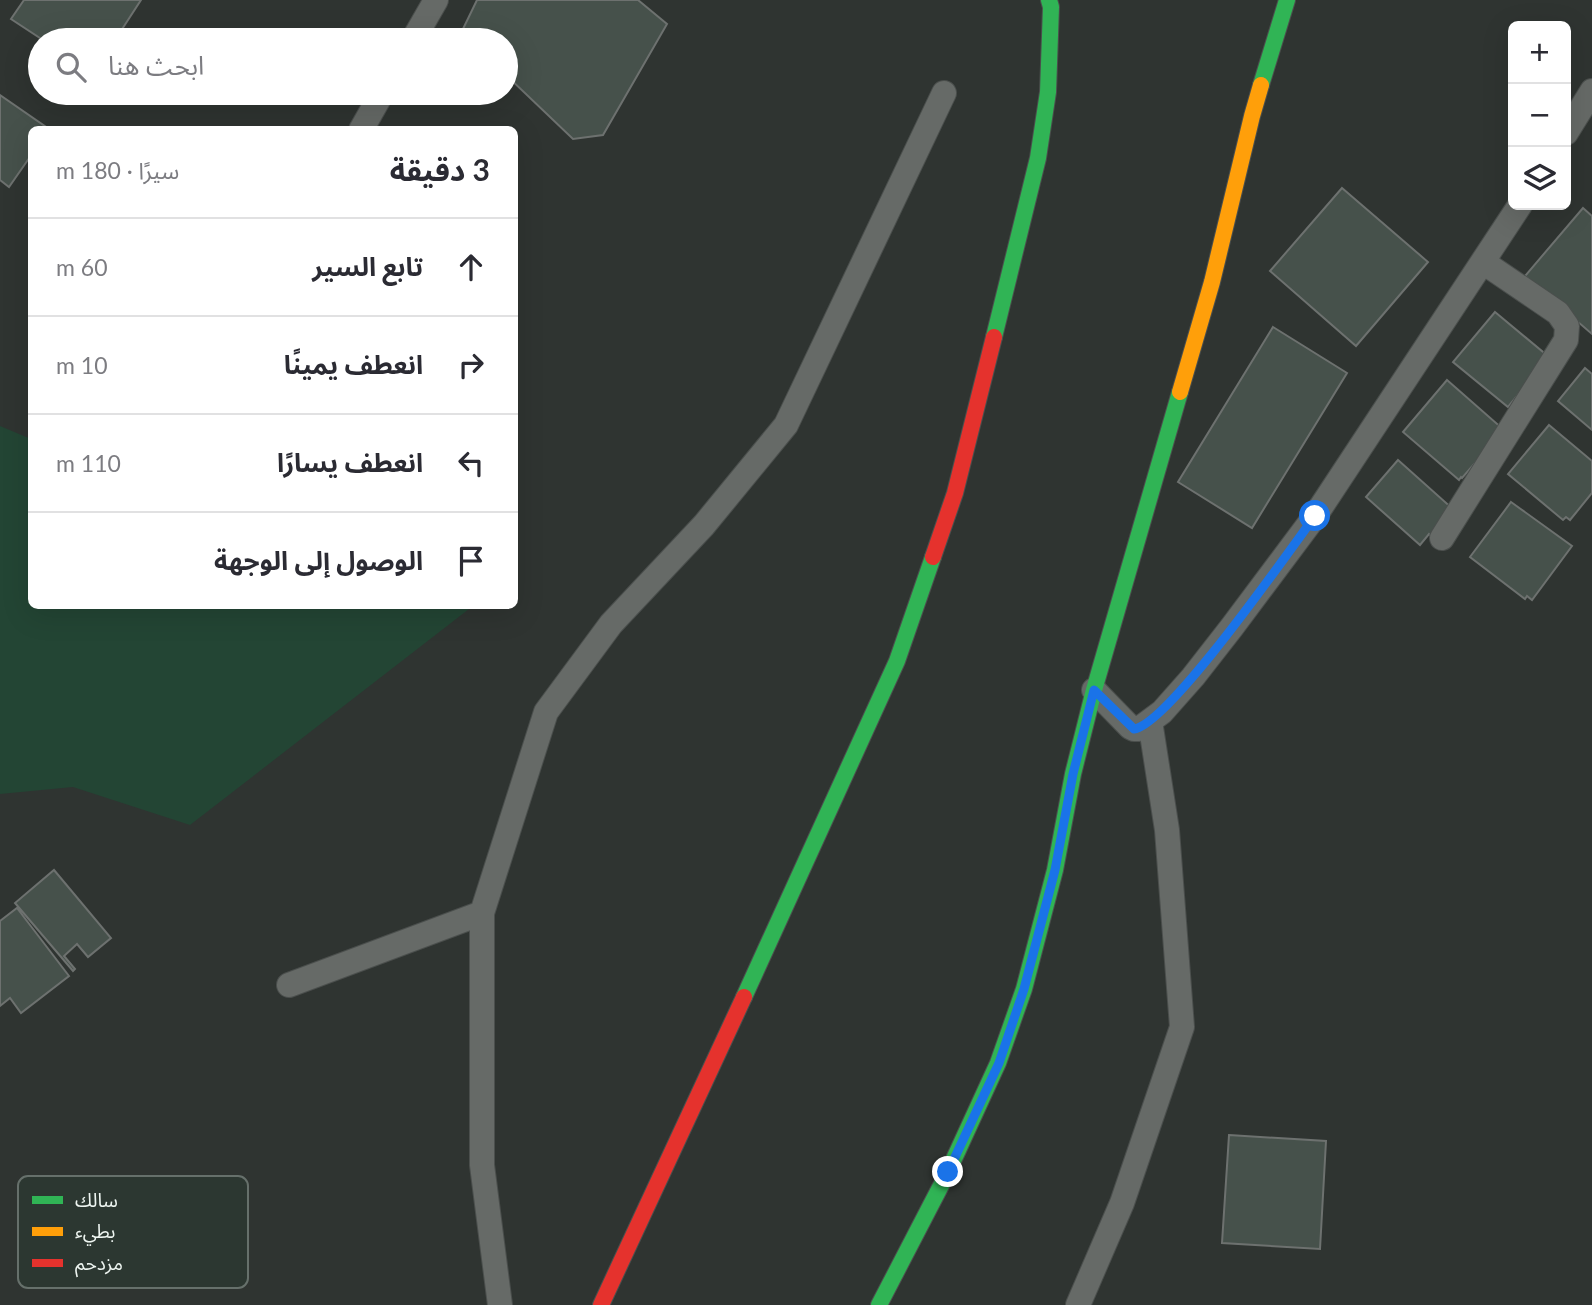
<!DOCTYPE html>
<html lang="ar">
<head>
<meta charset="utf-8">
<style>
  body { margin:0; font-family:Lato,"Noto Sans Arabic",sans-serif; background:#f7f7f7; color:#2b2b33; direction:rtl }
  .controls { position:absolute; right:21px; top:21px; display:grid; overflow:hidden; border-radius:10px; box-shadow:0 7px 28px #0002 }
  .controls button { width:63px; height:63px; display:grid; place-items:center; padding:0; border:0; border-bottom:2px solid #e1e1e2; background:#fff; color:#2b2b33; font:35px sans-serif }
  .stop { position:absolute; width:21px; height:21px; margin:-16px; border:5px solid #1a73e8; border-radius:50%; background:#fff }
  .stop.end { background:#1a73e8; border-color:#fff; box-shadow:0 2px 7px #0008 }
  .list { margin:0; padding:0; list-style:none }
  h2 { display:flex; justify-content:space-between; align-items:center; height:91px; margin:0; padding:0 28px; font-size:30px }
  h2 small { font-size:23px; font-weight:400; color:#7c7c81 }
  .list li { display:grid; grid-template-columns:46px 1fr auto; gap:21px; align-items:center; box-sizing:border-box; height:98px; padding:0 28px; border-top:2px solid #e1e1e2 }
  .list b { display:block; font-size:26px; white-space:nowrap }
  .list em { font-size:23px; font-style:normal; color:#7c7c81 }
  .icon { flex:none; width:38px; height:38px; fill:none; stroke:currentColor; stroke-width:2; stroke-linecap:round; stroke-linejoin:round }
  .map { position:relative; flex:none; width:1592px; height:1305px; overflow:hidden; direction:ltr }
  .search { position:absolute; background:#fff; box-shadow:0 7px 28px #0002; left:28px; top:28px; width:490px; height:77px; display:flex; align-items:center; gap:18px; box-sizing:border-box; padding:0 24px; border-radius:38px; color:#7c7c81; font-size:26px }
  .panel { position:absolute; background:#fff; box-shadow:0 7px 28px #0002; left:28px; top:126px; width:490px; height:483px; border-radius:10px; direction:rtl }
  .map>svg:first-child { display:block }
  .green { fill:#234534 }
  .building { fill:#46514b; stroke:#6d716f; stroke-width:2 }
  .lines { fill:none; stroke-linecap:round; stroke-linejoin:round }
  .street-casing { stroke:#4b4f4d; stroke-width:26 }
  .fast-casing { stroke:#4b4f4d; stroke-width:18 }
  .slow-casing { stroke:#4b4f4d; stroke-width:18 }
  .jam-casing { stroke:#4b4f4d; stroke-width:18 }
  .street { stroke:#666a67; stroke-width:24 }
  .fast { stroke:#30b455; stroke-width:16 }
  .slow { stroke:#ff9f0a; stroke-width:16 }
  .jam { stroke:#e5322d; stroke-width:16 }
  .route { stroke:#1a73e8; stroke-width:9 }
  .key { fill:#2c3731; stroke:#66706b; stroke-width:2 }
  .key-label { font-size:19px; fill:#eef5f1 }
</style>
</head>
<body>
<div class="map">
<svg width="1592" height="1305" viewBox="0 0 1592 1305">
  <rect width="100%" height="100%" fill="#2f3431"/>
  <path class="green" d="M 0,426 L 31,439 L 32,606 L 467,606 L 469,609 L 190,825 L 73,787 L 0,794 Z"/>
  <path class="building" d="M 24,0 L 141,0 L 115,40 L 43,40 L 11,19 Z
    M 477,0 L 638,0 L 667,24 L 603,135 L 573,139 L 506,75 L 506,40 L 469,40 L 461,33 Z
    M 0,95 L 49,129 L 32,130 L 32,154 L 9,187 L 0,180 Z
    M 1342,188 L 1428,262 L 1356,346 L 1270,271 Z
    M 1583,208 L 1592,216 L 1592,334 L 1525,276 Z
    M 1495,312 L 1549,357 L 1508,407 L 1453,362 Z
    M 1273,327 L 1347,373 L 1252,528 L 1178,482 Z
    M 1585,368 L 1592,374 L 1592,430 L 1558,401 Z
    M 1447,380 L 1504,430 L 1462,478 L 1461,477 L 1459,480 L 1403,432 Z
    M 1549,425 L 1592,461 L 1592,493 L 1570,520 L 1566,517 L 1563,520 L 1508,474 Z
    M 1398,460 L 1454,510 L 1431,536 L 1429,534 L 1420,545 L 1366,497 Z
    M 1511,502 L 1572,546 L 1532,600 L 1527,596 L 1525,599 L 1470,557 Z
    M 54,870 L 111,938 L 88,957 L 77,944 L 64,956 L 75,969 L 73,971 L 15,903 Z
    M 17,908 L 69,976 L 21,1013 L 10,998 L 0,1006 L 0,921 Z
    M 1229,1135 L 1326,1141 L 1320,1249 L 1222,1243 Z"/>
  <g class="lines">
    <g class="street-casing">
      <path id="street" d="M 413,40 L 436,0
        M 361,130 L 382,93
        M 1566,133 L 1592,91
        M 1442,538 L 1566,340 L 1567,326 L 1558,313 L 1483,262
        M 1094,690 L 1130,727 L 1134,729 L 1139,729 L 1162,712 L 1193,677 L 1232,627 L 1315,516 L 1520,205
        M 289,985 L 482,913
        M 500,1305 L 482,1165 L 482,913 L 546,712 L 611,624 L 704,525 L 786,425 L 944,93
        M 1078,1305 L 1122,1203 L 1182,1027 L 1167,830 L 1150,721"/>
    </g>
    <g class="fast-casing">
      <path id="fast" d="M 1261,85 L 1287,0
        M 994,337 L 1038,158 L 1048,92 L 1051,7 L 1049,0
        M 744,997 L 897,661 L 933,557
        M 879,1305 L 948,1172 L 998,1063 L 1024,989 L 1055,870 L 1073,774 L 1094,690 L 1180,392"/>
    </g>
    <g class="slow-casing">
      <path id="slow" d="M 1180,392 L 1212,282 L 1252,116 L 1261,85"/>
    </g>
    <g class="jam-casing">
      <path id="jam" d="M 933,557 L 955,493 L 994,337
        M 601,1305 L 744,997"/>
    </g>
    <use href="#street" class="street"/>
    <use href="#fast" class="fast"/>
    <use href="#slow" class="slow"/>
    <use href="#jam" class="jam"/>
  </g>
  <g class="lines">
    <path class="route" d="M 948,1172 L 999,1063 L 1024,989 L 1055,870 L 1073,774 L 1094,690 L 1134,729 C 1168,725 1289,551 1315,516"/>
  </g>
  <rect x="18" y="1176" width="230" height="112" rx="10" class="key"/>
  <rect x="32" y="1196" width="31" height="8" fill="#30b455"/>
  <rect x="32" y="1227" width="31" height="9" fill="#ff9f0a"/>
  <rect x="32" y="1259" width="31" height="8" fill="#e5322d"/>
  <g class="key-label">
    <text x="75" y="1207">سالك</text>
    <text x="75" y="1238">بطيء</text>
    <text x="75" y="1270">مزدحم</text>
  </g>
</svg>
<div class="controls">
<button>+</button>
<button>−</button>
<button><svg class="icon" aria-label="layers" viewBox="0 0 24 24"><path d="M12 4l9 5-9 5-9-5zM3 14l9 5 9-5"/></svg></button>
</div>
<div class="stop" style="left:1315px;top:516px"></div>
<div class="stop end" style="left:948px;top:1172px"></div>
<div class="search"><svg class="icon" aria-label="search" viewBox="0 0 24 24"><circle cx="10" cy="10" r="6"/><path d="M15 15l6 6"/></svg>ابحث هنا</div>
<section class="panel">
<h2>3 دقيقة<small>سيرًا · 180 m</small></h2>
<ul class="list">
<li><svg class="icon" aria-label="ahead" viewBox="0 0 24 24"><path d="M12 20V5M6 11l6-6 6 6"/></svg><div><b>تابع السير</b></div><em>60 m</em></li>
<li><svg class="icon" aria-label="right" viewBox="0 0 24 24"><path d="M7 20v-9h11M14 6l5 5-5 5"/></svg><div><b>انعطف يمينًا</b></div><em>10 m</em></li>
<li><svg class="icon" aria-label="left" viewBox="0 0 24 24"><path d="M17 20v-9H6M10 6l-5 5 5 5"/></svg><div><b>انعطف يسارًا</b></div><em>110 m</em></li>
<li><svg class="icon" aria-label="arrive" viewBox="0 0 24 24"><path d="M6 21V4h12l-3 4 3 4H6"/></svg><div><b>الوصول إلى الوجهة</b></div></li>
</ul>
</section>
</div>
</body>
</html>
